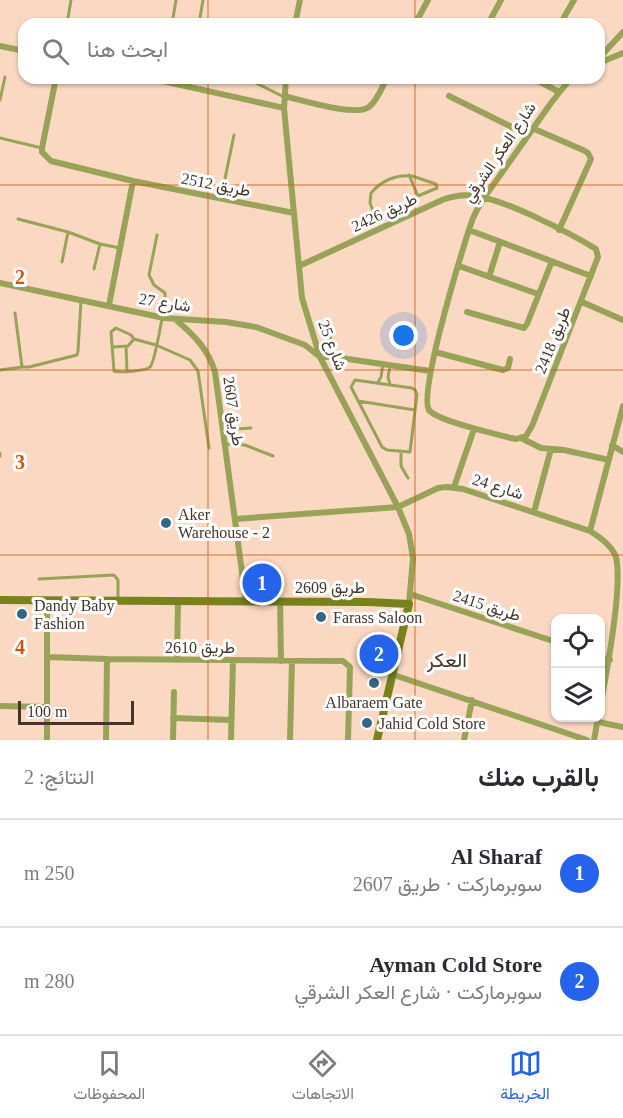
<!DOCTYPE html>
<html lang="ar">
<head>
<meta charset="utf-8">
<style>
  body { margin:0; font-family:"Times New Roman",Vazirmatn,serif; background:#f2f2f3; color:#2b2b33; direction:rtl }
  .controls { position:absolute; right:18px; bottom:18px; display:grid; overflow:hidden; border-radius:12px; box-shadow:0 2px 4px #0004 }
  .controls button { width:54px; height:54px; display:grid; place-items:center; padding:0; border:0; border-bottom:2px solid #e1e1e2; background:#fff; color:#2b2b33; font:30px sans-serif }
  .scale { position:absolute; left:18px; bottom:15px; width:116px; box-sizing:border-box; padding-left:6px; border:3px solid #443429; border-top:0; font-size:16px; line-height:21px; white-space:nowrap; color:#443429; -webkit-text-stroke:4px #fff; paint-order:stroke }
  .you { position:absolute; left:404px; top:336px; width:21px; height:21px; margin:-15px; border:4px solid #fff; border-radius:50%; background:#1a73e8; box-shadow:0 0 0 9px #1a73e833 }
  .badge { display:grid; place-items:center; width:39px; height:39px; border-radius:50%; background:#2563eb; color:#fff; font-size:20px; font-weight:700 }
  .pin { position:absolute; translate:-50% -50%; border:3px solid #fff; box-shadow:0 2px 6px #0006 }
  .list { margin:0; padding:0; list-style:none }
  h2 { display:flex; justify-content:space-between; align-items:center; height:78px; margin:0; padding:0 24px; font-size:26px }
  h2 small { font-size:20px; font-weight:400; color:#7c7c81 }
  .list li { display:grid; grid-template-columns:39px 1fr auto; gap:18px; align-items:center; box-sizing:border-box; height:108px; padding:0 24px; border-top:2px solid #e1e1e2 }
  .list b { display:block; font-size:22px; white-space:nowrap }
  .list p { margin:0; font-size:20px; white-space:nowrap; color:#7c7c81 }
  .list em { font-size:20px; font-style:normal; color:#7c7c81 }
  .icon { flex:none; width:33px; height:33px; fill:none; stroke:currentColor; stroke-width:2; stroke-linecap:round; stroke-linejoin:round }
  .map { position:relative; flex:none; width:623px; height:740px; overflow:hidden; direction:ltr }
  .search { position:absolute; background:#fff; box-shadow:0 2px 4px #0004; left:18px; right:18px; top:18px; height:66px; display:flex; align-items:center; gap:15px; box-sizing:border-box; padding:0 21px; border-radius:18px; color:#7c7c81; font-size:22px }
  .sheet { height:294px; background:#fff }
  nav { display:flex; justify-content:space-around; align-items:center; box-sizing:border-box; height:84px; border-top:2px solid #e1e1e2; background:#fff; font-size:16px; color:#7c7c81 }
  nav a { display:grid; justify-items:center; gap:3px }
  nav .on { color:#2563eb }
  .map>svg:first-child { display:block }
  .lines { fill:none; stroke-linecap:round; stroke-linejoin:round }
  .lane { stroke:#99a358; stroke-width:3 }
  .street { stroke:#99a358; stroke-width:6 }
  .secondary { stroke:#78821d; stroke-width:8 }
  .grid { fill:none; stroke:#cf5310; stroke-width:1.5; stroke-opacity:0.55 }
  .poi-dot { fill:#346784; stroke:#fff; stroke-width:2 }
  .labels { text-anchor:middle; stroke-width:6; stroke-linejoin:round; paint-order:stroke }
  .street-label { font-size:16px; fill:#443429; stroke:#fff }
  .poi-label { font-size:16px; fill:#443429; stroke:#fff; text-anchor:start }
  .quarter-label { font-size:20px; fill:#443429; stroke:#fff }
  .grid-label { font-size:20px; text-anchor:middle; font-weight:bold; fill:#cf5310; stroke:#fff; stroke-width:6; stroke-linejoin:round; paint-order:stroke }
</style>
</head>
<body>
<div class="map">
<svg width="623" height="740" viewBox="0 0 623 740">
  <rect width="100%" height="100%" fill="#fad8c2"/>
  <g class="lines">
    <path class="lane" d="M 67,24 L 71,0
      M 134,24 L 135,24
      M 172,24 L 176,0
      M 199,24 L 203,0
      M 246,78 L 282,96
      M 0,100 L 5,77
      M 0,138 L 42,148
      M 221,198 L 234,135
      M 374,213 L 370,203 L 371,193 C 381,181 396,174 412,176 L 436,184 L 437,188 L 418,196 L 409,175
      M 18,219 L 68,232 L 100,244 L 120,248
      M 157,235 L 149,275 L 154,285 L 165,293 C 166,300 155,362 150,367 C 146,371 119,373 114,371 L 111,332 L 116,328 L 131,335 L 134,339 L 156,345 L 190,360 L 198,371 L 209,448
      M 62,262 L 68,232
      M 94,269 L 100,244
      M 15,313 L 22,367 L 29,367 L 77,355 L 78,351 L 81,301
      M 327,319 L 334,357
      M 126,346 L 127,372
      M 112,347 L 128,346 L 134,339
      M 390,366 L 388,377 L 390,384
      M 0,370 L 22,367
      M 355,380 L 412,388 L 415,390 L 417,394 L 410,452 L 387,450 L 382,447 L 351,387 Z
      M 378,382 L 381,377 L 383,364
      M 358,401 L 415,410
      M 224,430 L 251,428
      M 226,444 L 245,445 L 273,456
      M 401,452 L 401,466 L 408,478
      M 0,453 L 0,456
      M 39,579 L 114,575 L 118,580 L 118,600"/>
    <path class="street" d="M 417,20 L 426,24
      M 295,24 L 300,0
      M 415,24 L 428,0
      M 488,24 L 501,0
      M 560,24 L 574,0
      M 0,46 L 24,51
      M 599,58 L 623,32
      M 599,63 L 623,53
      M 56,78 L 42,148 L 42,152 L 51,161 L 133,181 L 294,213
      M 149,78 L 284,108
      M 286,78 L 284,108 L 302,298 L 320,357 L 398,507 L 409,534 L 413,558 L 409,604
      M 533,78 L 559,92
      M 284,96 C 302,100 355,117 369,107 C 377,101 382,87 387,78
      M 449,96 L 528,135
      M 532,128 L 583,150 L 588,153 L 591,159 L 559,230
      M 469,230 L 591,276
      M 299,266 L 442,200 C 453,196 464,194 475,196 C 504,199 570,233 596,249 L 598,257 L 532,426 L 526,436 L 516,439 L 511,438 C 496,434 437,421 429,410 C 418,393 464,243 473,218 C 476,211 480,204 484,198 L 551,103 L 571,78
      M 459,266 L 538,294
      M 489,277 L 500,242
      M 0,283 L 164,318 L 226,322 L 256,327 L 305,345 L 320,357 L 334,357 L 430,371
      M 582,302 L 623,320
      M 109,305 L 133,181
      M 467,312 L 524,328 L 527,324 L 552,261
      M 176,320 C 194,335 208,349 215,372 L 246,602
      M 435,352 L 503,370 L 508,368 L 510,359
      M 521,438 L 541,448 L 564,450 L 609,460
      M 612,445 L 623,452
      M 454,487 L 474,429
      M 534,512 L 551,449
      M 235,519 L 398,507 L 438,488 L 447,487 L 463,489 L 590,531 C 601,538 611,545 616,557 C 623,588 607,671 600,707
      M 590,531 L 623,406
      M 410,594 L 556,642
      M 280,601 L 281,661
      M 47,602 L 47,740
      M 47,657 L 107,659 L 343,661 L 350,667 L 348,740
      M 600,657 L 610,660
      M 177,660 L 178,602
      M 391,674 L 587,740
      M 0,706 L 47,707
      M 173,718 L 231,720
      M 598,722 L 623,727
      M 106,740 L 107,659
      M 173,740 L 174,692
      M 231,740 L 233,660
      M 290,740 L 292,661
      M 464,740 L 472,700
      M 594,740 L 598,718"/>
    <path class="secondary" d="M 0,600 L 368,602 L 409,604 L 377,740"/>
  </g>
  <path class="grid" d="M 208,0 L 208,24M 415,0 L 415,24M 208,78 L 208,740M 415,78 L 415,740M 0,185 L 623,185M 0,370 L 623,370M 0,555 L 623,555"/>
  <g class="poi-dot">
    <circle cx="166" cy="523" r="6"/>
    <circle cx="22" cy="614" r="6"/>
    <circle cx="321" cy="617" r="6"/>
    <circle cx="374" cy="683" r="6"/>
    <circle cx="367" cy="723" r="6"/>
  </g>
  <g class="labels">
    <g class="street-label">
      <text transform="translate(499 152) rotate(-56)" y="6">شارع العكر الشرقي</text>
      <text transform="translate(216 184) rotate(11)" y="6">طريق 2512</text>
      <text transform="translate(384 212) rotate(-25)" y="6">طريق 2426</text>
      <text transform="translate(165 302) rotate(9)" y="6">شارع 27</text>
      <text transform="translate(552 340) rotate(-68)" y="6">طريق 2418</text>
      <text transform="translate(333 345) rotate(69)" y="6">شارع 25</text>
      <text transform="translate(234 411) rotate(82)" y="6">طريق 2607</text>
      <text transform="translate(498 486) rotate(18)" y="6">شارع 24</text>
      <text x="330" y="593">طريق 2609</text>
      <text transform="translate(487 605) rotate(18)" y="6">طريق 2415</text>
      <text x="200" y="653">طريق 2610</text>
    </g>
    <g class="poi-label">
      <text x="178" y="520">Aker<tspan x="178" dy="18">Warehouse - 2</tspan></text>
      <text x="34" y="611">Dandy Baby<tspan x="34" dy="18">Fashion</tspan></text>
      <text x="333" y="623">Farass Saloon</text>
      <text x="374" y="708" text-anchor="middle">Albaraem Gate</text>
      <text x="379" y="729">Jahid Cold Store</text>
    </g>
    <g class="quarter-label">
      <text x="447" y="667">العكر</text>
    </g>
  </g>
  <g class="grid-label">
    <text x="20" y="284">2</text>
    <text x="20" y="469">3</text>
    <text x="20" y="654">4</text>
  </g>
</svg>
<div class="controls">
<button><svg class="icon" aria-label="locate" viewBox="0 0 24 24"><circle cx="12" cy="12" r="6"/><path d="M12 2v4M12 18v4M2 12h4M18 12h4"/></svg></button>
<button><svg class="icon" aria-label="layers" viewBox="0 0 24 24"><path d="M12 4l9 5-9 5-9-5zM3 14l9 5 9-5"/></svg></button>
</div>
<div class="scale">100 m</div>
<div class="you"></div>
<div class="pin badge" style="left:262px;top:583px">1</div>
<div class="pin badge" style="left:379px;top:654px">2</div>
<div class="search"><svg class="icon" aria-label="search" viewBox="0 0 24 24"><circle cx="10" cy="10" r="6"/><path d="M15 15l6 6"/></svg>ابحث هنا</div>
</div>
<section class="sheet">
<h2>بالقرب منك<small>النتائج: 2</small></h2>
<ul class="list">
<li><span class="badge">1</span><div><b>Al Sharaf</b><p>سوبرماركت · طريق 2607</p></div><em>250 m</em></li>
<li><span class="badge">2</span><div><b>Ayman Cold Store</b><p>سوبرماركت · شارع العكر الشرقي</p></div><em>280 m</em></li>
</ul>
</section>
<nav>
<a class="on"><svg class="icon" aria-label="map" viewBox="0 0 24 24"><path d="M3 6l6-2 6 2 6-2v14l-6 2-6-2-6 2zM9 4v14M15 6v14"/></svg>الخريطة</a>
<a><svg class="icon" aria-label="directions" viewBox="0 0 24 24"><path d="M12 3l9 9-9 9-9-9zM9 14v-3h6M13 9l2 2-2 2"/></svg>الاتجاهات</a>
<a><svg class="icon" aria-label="saved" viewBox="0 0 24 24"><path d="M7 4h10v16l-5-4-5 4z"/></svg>المحفوظات</a>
</nav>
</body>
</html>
